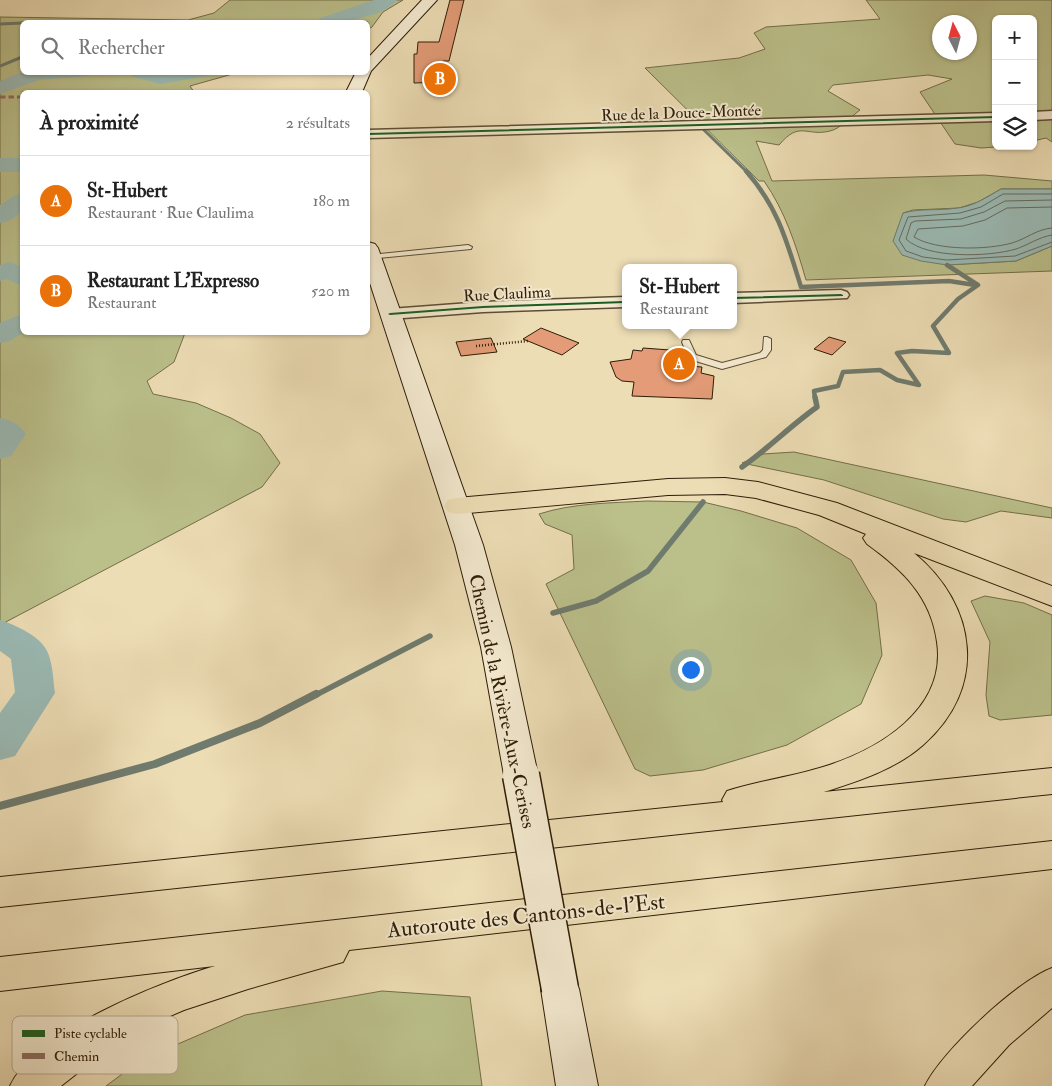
<!DOCTYPE html>
<html lang="fr">
<head>
<meta charset="utf-8">
<style>
  body { margin:0; font-family:"IM FELL Double Pica",serif; background:#f2f2f2; color:#222 }
  .controls { position:absolute; right:15px; top:15px; display:grid; overflow:hidden; border-radius:8px; box-shadow:0 1px 4px #0004 }
  .controls button { width:45px; height:45px; display:grid; place-items:center; padding:0; border:0; border-bottom:1px solid #e0e0e0; background:#fff; color:#222; font:25px sans-serif }
  .compass { position:absolute; left:932px; top:15px; width:45px; height:45px; border-radius:50%; background:#fff; box-shadow:0 1px 4px #0004; rotate:354deg }
  .you { position:absolute; left:690px; top:669px; width:18px; height:18px; margin:-12px; border:4px solid #fff; border-radius:50%; background:#1a73e8; box-shadow:0 0 0 8px #1a73e833 }
  .badge { display:grid; place-items:center; width:32px; height:32px; border-radius:50%; background:#7c3aed; color:#fff; font-size:16px; font-weight:700 }
  .pin { position:absolute; translate:-50% -50%; border:2px solid #fff; box-shadow:0 1px 5px #0006 }
  .popup { position:absolute; left:622px; top:264px; width:115px; height:65px; box-sizing:border-box; display:grid; place-content:center; border-radius:8px; background:#fff; filter:drop-shadow(0 1px 4px #0005); font-size:16px; white-space:nowrap; color:#767676 }
  .popup b { font-size:19px; color:#222 }
  .popup::after { content:''; position:absolute; left:50%; top:100%; margin-left:-10px; border:10px solid transparent; border-top-color:#fff }
  .list { margin:0; padding:0; list-style:none }
  h2 { display:flex; justify-content:space-between; align-items:center; height:65px; margin:0; padding:0 20px; font-size:21px }
  h2 small { font-size:16px; font-weight:400; color:#767676 }
  .list li { display:grid; grid-template-columns:32px 1fr auto; gap:15px; align-items:center; box-sizing:border-box; height:90px; padding:0 20px; border-top:1px solid #e0e0e0 }
  .list b { display:block; font-size:19px; white-space:nowrap }
  .list p { margin:0; font-size:16px; white-space:nowrap; color:#767676 }
  .list em { font-size:16px; font-style:normal; color:#767676 }
  .icon { flex:none; width:28px; height:28px; fill:none; stroke:currentColor; stroke-width:2; stroke-linecap:round; stroke-linejoin:round }
  .map { position:relative; flex:none; width:1052px; height:1086px; overflow:hidden }
  .search { position:absolute; background:#fff; box-shadow:0 1px 4px #0004; left:20px; top:20px; width:350px; height:55px; display:flex; align-items:center; gap:12px; box-sizing:border-box; padding:0 18px; border-radius:8px; color:#767676; font-size:19px }
  .panel { position:absolute; background:#fff; box-shadow:0 1px 4px #0004; left:20px; top:90px; width:350px; height:245px; border-radius:8px }
  .map>svg:first-child { display:block }
  .green { fill:#bbc08b; stroke:#746e48; fill-rule:evenodd }
  .water { fill:#9bbab4; stroke:#6f7b6e }
  .lines { fill:none; stroke-linecap:round; stroke-linejoin:round }
  .shore { stroke:#646c5d; stroke-width:1 }
  .stream-far3 { stroke:#6f7b6e; stroke-width:3 }
  .stream-far2 { stroke:#6f7b6e; stroke-width:4.5 }
  .stream-far1 { stroke:#6f7b6e; stroke-width:5.5 }
  .stream { stroke:#6f7b6e; stroke-width:8 }
  .river { fill:#9bbab4; fill-rule:evenodd }
  .building { fill:#e39c77; stroke:#2e1d06 }
  .service-casing { stroke:#5e4d32; stroke-width:2 }
  .minor-casing { stroke:#5e4d32; stroke-width:3 }
  .secondary-casing { stroke:#2e1d06; stroke-width:2 }
  .motorway-casing { stroke:#2e1d06; stroke-width:2 }
  .path { stroke:#2e1d06; stroke-width:2.5; stroke-dasharray:1 2; stroke-linecap:butt }
  .service { fill:#f3e9cf; fill-rule:evenodd }
  .minor { fill:#f3e9cf; fill-rule:evenodd }
  .secondary { fill:#f3e9cf; fill-rule:evenodd }
  .motorway { fill:#edddb5; fill-rule:evenodd }
  .secondary-bridge-casing { stroke:#2e1d06; stroke-width:39; stroke-linecap:butt }
  .secondary-bridge { stroke:#f3e9cf; stroke-width:36 }
  .quiet { stroke:#8d6e63; stroke-width:3; stroke-dasharray:5.5 3; stroke-linecap:butt }
  .cycleway-casing { stroke:#f3e9cf; stroke-width:3 }
  .cycleway { fill:#1b5e20; fill-rule:evenodd }
  .labels { text-anchor:middle; stroke-width:4; stroke-linejoin:round; paint-order:stroke }
  .far-street-label { font-size:16px; fill:#2e1d06; stroke:#f3e9cf }
  .street-label { font-size:19px; fill:#2e1d06; stroke:#f3e9cf }
  .near-street-label { font-size:22px; fill:#2e1d06; stroke:#f3e9cf }
  .key { fill:#f3e9cf; stroke:#b8ac93; stroke-width:1 }
  .key-label { font-size:14px; fill:#2e1d06 }
</style>
</head>
<body>
<div class="map">
<svg width="1052" height="1086" viewBox="0 0 1052 1086">
  <rect width="100%" height="100%" fill="#edddb5"/>
  <filter id="stains"><feTurbulence type="fractalNoise" baseFrequency=".004" numOctaves="4"/><feColorMatrix values="0 0 0 0 .2 0 0 0 0 .09 0 0 0 0 .02 0 0 0 .5 -.17"/></filter>
  <radialGradient id="worn" r=".72"><stop offset=".6" stop-color="#630" stop-opacity="0"/><stop offset="1" stop-color="#630" stop-opacity=".3"/></radialGradient>
  <path class="green" d="M 230,0 L 403,0 L 383,12 L 372,27 L 368,29 L 368,22 L 22,22 L 22,72 L 236,73 L 190,86 L 194,92 L 22,92 L 22,332 L 185,333 L 174,362 L 147,381 L 153,394 L 196,403 L 231,418 L 260,434 L 280,463 L 262,487 L 0,625 L 0,17 L 188,20 L 214,13 Z
    M 866,0 L 1052,0 L 1052,142 L 1046,138 L 1033,141 L 1033,19 L 996,19 L 996,146 L 1011,146 L 981,148 L 955,144 L 920,92 L 952,79 L 928,75 L 833,85 L 828,91 L 860,110 C 852,116 840,129 830,131 C 806,137 800,120 779,145 L 756,141 L 772,181 L 984,175 L 1052,181 L 1052,189 L 1001,189 L 978,202 L 959,208 L 913,210 L 903,213 L 947,265 L 1016,261 L 1052,246 L 1052,271 L 806,280 C 796,245 785,211 764,181 L 759,181 L 645,68 L 739,58 L 765,49 L 754,33 L 766,27 L 880,19 ZM 940,22 L 970,22 L 970,52 L 940,52 Z
    M 794,452 L 1052,508 L 1052,518 L 1001,511 L 966,522 L 943,519 L 824,480 L 742,463 L 763,454 Z
    M 647,501 L 703,502 L 741,511 L 797,528 L 851,560 L 876,603 L 882,655 L 861,704 L 787,745 L 703,770 L 650,776 L 635,769 L 546,584 L 574,569 L 572,535 L 545,524 L 539,514 C 573,503 611,503 647,501 Z
    M 985,596 L 1024,603 L 1052,615 L 1052,715 L 1000,720 L 989,716 L 986,695 L 990,642 L 971,601 Z
    M 382,991 L 470,997 L 482,1086 L 106,1086 L 141,1060 L 245,1015 Z"/>
  <path class="water" d="M 1001,189 L 1052,189 L 1052,246 L 1016,261 L 947,265 L 921,261 L 902,255 L 893,241 L 903,213 C 921,208 939,211 958,208 C 974,206 987,197 1001,189 Z"/>
  <g class="lines">
    <path class="shore" d="M 1052,194 L 1003,194 L 981,207 L 960,213 L 908,217 L 899,240 L 906,251 L 923,257 L 947,260 L 1015,256 L 1052,242
      M 1052,200 L 1005,201 L 984,212 L 961,219 L 915,221 L 911,223 L 906,239 C 927,259 989,257 1016,249 C 1028,245 1039,237 1052,235
      M 1052,207 L 1007,208 L 985,220 L 963,226 L 918,229 L 914,237 C 937,251 987,250 1012,243 C 1026,239 1037,229 1052,228"/>
    <path class="stream-far3" d="M 36,22 L 72,22
      M 0,24 L 22,23
      M 0,66 L 22,57
      M 704,130 L 747,172"/>
    <path class="stream-far2" d="M 746,171 C 778,207 787,242 801,287 L 949,281 L 975,285
      M 815,398 L 814,391 L 838,386 L 843,372 L 880,370 L 897,380 L 919,385 L 897,353 L 912,351 L 949,353 L 933,326 L 958,299 L 978,285 L 947,265"/>
    <path class="stream-far1" d="M 742,467 C 769,448 790,426 817,407 L 815,397
      M 553,613 L 596,601 L 648,571 L 703,502
      M 314,696 L 430,636"/>
    <path class="stream" d="M 0,806 L 155,764 L 260,723 L 316,694"/>
    <path class="river" d="M 374,0 L 397,0 C 385,17 336,24 317,22 L 320,18 Z
      M 22,72 L 91,72 L 88,76 L 39,80 L 0,94 L 0,81 Z
      M 128,72 L 210,72 L 207,76 L 160,84 L 131,76 Z
      M 0,158 L 22,158 L 22,172 L 0,172 Z
      M 22,194 L 22,212 L 9,221 L 0,223 L 0,205 L 14,196 Z
      M 10,262 L 22,267 L 22,286 L 6,279 L 0,281 L 0,265 Z
      M 22,314 L 24,332 L 10,341 L 0,343 L 0,323 Z
      M 0,418 C 11,420 19,424 26,434 L 11,456 L 0,459 Z
      M 0,620 C 16,625 42,637 48,653 C 53,665 53,680 55,693 L 15,756 L 0,760 L 0,713 L 15,692 L 11,659 L 0,651 Z"/>
  </g>
  <path class="building" d="M 450,0 L 464,0 L 449,61 L 443,61 L 445,82 L 414,83 L 414,54 L 417,54 L 418,42 L 439,42 Z
    M 541,328 L 579,343 L 562,355 L 523,339 Z
    M 829,337 L 846,342 L 832,355 L 814,349 Z
    M 491,338 L 497,352 L 461,356 L 456,342 Z
    M 643,348 L 670,350 L 668,357 L 687,359 L 688,366 L 702,367 L 701,373 L 714,376 L 712,399 L 632,396 L 634,382 L 622,381 L 616,377 L 610,362 L 631,359 L 633,350 L 642,351 Z"/>
  <g class="lines">
    <g class="service-casing">
      <path id="service" d="M 468,245 L 472,247 L 471,249 L 368,259 L 368,255 L 370,255 Z
        M 764,337 L 767,337 L 771,339 L 771,350 L 766,357 L 722,369 L 689,359 L 682,342 L 683,340 L 689,340 L 696,355 L 722,363 L 760,353 L 763,350 Z"/>
    </g>
    <g class="minor-casing">
      <path id="minor" d="M 1052,111 L 1052,119 L 1033,120 L 1033,112 Z
        M 996,113 L 996,121 L 368,138 L 368,130 Z
        M 841,290 L 847,292 L 849,295 L 847,298 L 733,303 L 733,293 Z
        M 625,297 L 625,307 L 483,312 L 390,319 L 384,318 L 382,314 L 384,310 L 390,309 L 483,302 Z"/>
    </g>
    <g class="secondary-casing">
      <path id="secondary" d="M 422,0 L 437,0 L 371,71 L 362,92 L 346,92 L 356,72 L 368,72 L 368,58 Z
        M 368,242 L 375,244 L 378,248 L 483,545 L 511,647 L 538,775 L 533,784 L 521,787 L 509,784 L 504,775 L 481,647 L 455,545 L 368,277 Z
        M 560,972 L 574,977 L 579,989 L 598,1086 L 556,1086 L 541,989 L 546,977 Z"/>
    </g>
    <g class="motorway-casing">
      <path id="motorway" d="M 725,478 L 758,482 L 837,503 L 1052,586 L 1052,606 L 914,553 C 978,606 988,688 923,745 C 896,769 859,781 824,792 L 1052,768 L 1052,794 L 0,907 L 0,877 L 723,802 L 722,800 L 727,791 C 758,781 791,777 823,767 C 878,750 947,710 937,642 C 931,597 903,570 867,544 L 863,538 L 866,534 L 819,515 L 756,498 L 725,494 L 668,495 L 457,514 L 448,512 L 444,506 L 448,500 L 457,498 L 668,479 Z
        M 1052,841 L 1052,869 L 349,950 L 343,962 L 248,989 L 184,1010 L 147,1026 L 112,1046 L 61,1086 L 10,1086 C 35,1032 160,982 215,966 L 0,991 L 0,957 Z
        M 1052,968 L 1052,1008 L 1009,1045 L 972,1086 L 925,1086 C 941,1052 1017,981 1052,968 Z"/>
    </g>
    <path class="path" d="M 476,346 L 528,341"/>
    <use href="#service" class="service"/>
    <use href="#minor" class="minor"/>
    <use href="#secondary" class="secondary"/>
    <use href="#motorway" class="motorway"/>
    <g class="secondary-bridge-casing">
      <path id="secondary-bridge" d="M 521,775 L 560,989"/>
    </g>
    <use href="#secondary-bridge" class="secondary-bridge"/>
    <path class="quiet" d="M 114,92 L 131,92
      M 0,97 L 22,97"/>
    <g class="cycleway-casing">
      <path id="cycleway" d="M 996,116 L 996,118 L 368,135 L 368,133 Z
        M 841,294 L 843,295 L 843,296 L 733,299 L 733,297 Z
        M 625,301 L 625,303 L 483,308 L 390,315 L 388,314 L 390,313 L 483,306 Z"/>
    </g>
    <use href="#cycleway" class="cycleway"/>
  </g>
  <g class="labels">
    <g class="far-street-label">
      <text transform="translate(681 112) rotate(-2)" y="6">Rue de la Douce-Montée</text>
      <text transform="translate(507 293) rotate(-3)" y="6">Rue Claulima</text>
    </g>
    <g class="street-label">
      <text transform="translate(503 701) rotate(78)" y="7">Chemin de la Rivière-Aux-Cerises</text>
    </g>
    <g class="near-street-label">
      <text transform="translate(526 915) rotate(-6)" y="8">Autoroute des Cantons-de-l'Est</text>
    </g>
  </g>
  <rect x="12" y="1016" width="166" height="58" rx="8" class="key"/>
  <rect x="22" y="1030" width="23" height="7" fill="#1b5e20"/>
  <rect x="22" y="1053" width="23" height="6" fill="#8d6e63"/>
  <g class="key-label">
    <text x="54" y="1038">Piste cyclable</text>
    <text x="54" y="1061">Chemin</text>
  </g>
  <rect width="100%" height="100%" filter="url(#stains)"/>
  <rect width="100%" height="100%" fill="url(#worn)"/>
</svg>
<div class="controls">
<button>+</button>
<button>−</button>
<button><svg class="icon" aria-label="layers" viewBox="0 0 24 24"><path d="M12 4l9 5-9 5-9-5zM3 14l9 5 9-5"/></svg></button>
</div>
<svg class="compass" viewBox="-18 -18 36 36"><path d="M0-13l5 13h-10z" fill="#e53935"/><path d="M0 13l5-13h-10z" fill="#767676"/></svg>
<div class="you"></div>
<div class="pin badge" style="left:679px;top:364px;background:#e8710a">A</div>
<div class="popup"><b>St-Hubert</b>Restaurant</div>
<div class="pin badge" style="left:440px;top:79px;background:#e8710a">B</div>
<div class="search"><svg class="icon" aria-label="search" viewBox="0 0 24 24"><circle cx="10" cy="10" r="6"/><path d="M15 15l6 6"/></svg>Rechercher</div>
<section class="panel">
<h2>À proximité<small>2 résultats</small></h2>
<ul class="list">
<li><span class="badge" style="background:#e8710a">A</span><div><b>St-Hubert</b><p>Restaurant · Rue Claulima</p></div><em>180 m</em></li>
<li><span class="badge" style="background:#e8710a">B</span><div><b>Restaurant L'Expresso</b><p>Restaurant</p></div><em>520 m</em></li>
</ul>
</section>
</div>
</body>
</html>
